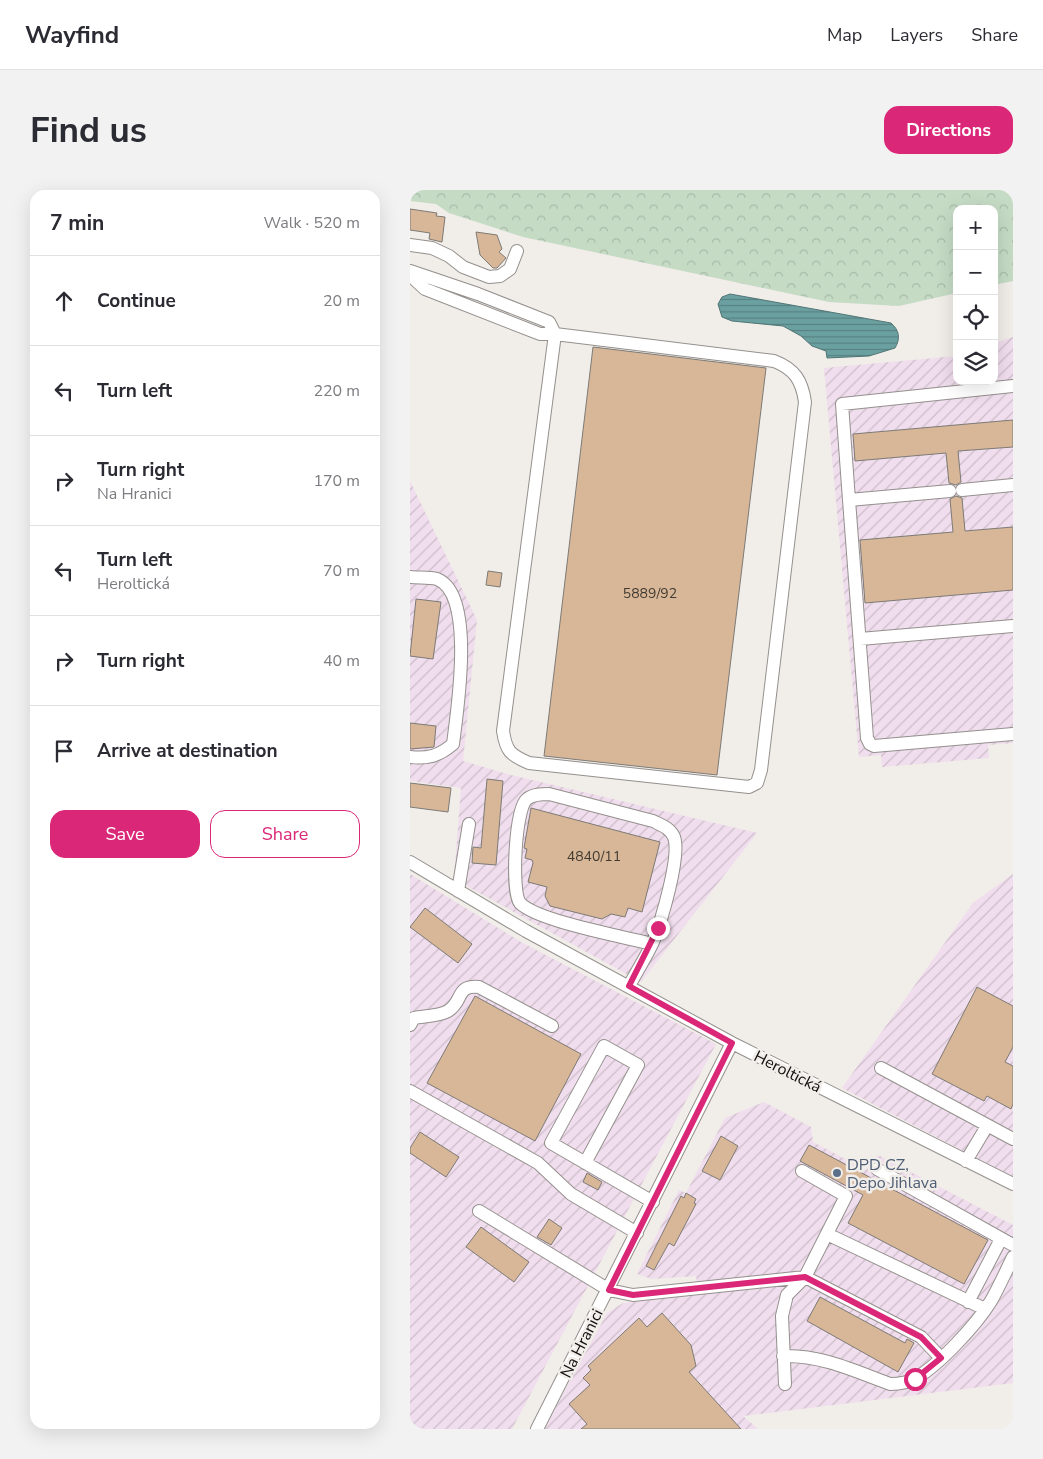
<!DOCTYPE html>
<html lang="en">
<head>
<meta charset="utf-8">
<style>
  body { margin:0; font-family:"Nunito Sans",sans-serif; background:#f2f2f3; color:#2b2b33 }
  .controls { position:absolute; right:15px; top:15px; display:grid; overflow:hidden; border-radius:10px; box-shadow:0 5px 20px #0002 }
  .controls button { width:45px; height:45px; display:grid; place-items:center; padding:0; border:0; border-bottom:1px solid #e1e1e2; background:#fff; color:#2b2b33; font:25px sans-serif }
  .stop { position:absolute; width:15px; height:15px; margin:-11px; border:4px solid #db2777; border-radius:50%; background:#fff }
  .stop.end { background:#db2777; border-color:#fff; box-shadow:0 1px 5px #0008 }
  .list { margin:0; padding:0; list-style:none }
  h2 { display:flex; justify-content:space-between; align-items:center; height:65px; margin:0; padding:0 20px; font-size:21px }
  h2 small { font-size:16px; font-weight:400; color:#7c7c81 }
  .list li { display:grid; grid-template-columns:32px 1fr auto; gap:15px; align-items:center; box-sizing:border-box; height:90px; padding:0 20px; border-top:1px solid #e1e1e2 }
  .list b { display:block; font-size:19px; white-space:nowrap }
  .list p { margin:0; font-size:16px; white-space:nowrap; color:#7c7c81 }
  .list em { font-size:16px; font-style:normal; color:#7c7c81 }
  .actions { display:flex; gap:10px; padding:15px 20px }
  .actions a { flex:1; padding:11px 0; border:1px solid #db2777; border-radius:15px; text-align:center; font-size:18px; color:#db2777 }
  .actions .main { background:#db2777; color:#fff }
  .icon { flex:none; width:28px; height:28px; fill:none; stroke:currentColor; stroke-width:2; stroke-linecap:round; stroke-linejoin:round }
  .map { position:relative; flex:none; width:603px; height:1239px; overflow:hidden; border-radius:15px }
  header { display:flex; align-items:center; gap:30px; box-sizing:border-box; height:70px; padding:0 25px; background:#fff; border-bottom:1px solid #e1e1e2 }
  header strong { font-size:24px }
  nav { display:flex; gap:28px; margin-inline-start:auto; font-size:18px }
  .intro { display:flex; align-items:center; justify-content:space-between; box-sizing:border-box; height:120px; padding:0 30px }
  h1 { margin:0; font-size:35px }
  .button { padding:12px 22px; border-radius:15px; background:#db2777; color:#fff; font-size:18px; font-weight:700 }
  main { display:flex; gap:30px; padding:0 30px }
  aside { flex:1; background:#fff; border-radius:15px; box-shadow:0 5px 20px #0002 }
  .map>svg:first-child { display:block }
  .industrial { fill:url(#industrial-furrows) }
  .forest { fill:url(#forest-crowns) }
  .water { fill:url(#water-rules); stroke:#507575 }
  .building { fill:#d7b798; stroke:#7d7a76 }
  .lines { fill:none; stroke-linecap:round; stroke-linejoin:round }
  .minor-casing { stroke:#94908d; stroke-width:14 }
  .minor { stroke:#fff; stroke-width:12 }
  .route { stroke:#db2777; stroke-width:6 }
  .service-dot { fill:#5c6f8a; stroke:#f1ede9; stroke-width:2 }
  .labels { text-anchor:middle; stroke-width:5; stroke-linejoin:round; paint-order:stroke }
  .number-label { font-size:14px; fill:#423a31 }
  .street-label { font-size:16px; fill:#11100f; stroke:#f1ede9 }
  .service-label { font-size:16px; fill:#4e5e75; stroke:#f1ede9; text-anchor:start }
</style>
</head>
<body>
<header>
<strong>Wayfind</strong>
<nav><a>Map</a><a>Layers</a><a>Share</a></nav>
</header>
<div class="intro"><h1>Find us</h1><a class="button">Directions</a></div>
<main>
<aside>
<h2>7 min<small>Walk · 520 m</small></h2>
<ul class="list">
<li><svg class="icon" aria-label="ahead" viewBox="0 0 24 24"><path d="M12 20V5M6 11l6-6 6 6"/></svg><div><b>Continue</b></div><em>20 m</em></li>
<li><svg class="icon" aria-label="left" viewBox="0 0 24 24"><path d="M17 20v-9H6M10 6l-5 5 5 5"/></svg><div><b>Turn left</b></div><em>220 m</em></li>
<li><svg class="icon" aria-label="right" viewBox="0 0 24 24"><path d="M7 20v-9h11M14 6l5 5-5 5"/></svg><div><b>Turn right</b><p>Na Hranici</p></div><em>170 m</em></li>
<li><svg class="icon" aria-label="left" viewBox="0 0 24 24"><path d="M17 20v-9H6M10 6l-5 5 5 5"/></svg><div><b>Turn left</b><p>Heroltická</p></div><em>70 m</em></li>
<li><svg class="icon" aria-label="right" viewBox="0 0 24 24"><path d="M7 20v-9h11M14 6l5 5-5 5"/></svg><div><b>Turn right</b></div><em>40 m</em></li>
<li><svg class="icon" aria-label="arrive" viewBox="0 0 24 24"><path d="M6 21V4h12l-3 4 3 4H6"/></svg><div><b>Arrive at destination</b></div></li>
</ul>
<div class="actions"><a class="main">Save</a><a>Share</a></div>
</aside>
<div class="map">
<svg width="603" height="1239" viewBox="0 0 603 1239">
  <defs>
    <pattern id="industrial-furrows" width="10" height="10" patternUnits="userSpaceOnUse" patternTransform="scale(1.25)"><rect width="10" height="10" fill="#f0dded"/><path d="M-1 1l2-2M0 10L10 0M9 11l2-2" fill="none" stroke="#cdbdca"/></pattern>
    <pattern id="forest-crowns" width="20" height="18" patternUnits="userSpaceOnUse" patternTransform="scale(1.25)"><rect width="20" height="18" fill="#c5dbc4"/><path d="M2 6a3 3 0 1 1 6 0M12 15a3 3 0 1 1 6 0" fill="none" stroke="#a8bba7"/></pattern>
    <pattern id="water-rules" width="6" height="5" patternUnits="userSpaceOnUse" patternTransform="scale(1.25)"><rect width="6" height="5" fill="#6ba0a1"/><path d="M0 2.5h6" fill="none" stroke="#578182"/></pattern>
  </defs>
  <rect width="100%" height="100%" fill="#f1ede9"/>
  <path class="industrial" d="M 603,147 L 603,553 L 578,555 L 579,568 L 472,577 L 471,565 L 449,567 L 414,178 L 547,166 L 547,191 L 584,191 L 584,153 Z
    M 0,291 L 67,430 L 53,571 L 101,585 L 347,643 L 231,792 L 44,689 L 51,598 L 0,591 Z
    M 0,684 L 111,752 L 306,854 L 102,1239 L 0,1239 Z
    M 603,684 L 603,987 L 432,898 L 563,713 Z
    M 354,912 L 401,937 L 403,952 L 456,980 L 468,965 L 603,1035 L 603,1193 L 333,1226 L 348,1239 L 134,1239 L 197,1123 L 213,1113 L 289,1105 L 286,1086 L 242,1089 L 227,1084 L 269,1000 L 276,1003 L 315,928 Z"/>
  <path class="forest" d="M 0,0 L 603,0 L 603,91 L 584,95 L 584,19 L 547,19 L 547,103 L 489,116 L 419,112 L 113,47 L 39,23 L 26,14 L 0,11 Z"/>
  <path class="water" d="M 320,104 L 481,133 C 489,140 491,148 485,158 L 459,166 L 417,168 L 416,161 L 402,156 L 391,146 L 373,136 L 322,131 L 312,127 L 308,114 L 312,107 Z"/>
  <path class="building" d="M 0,19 L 27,23 L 26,26 L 35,27 L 32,52 L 19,49 L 20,43 L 0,40 Z
    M 66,42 L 87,45 L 92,59 L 89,62 L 96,68 L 87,78 L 83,78 L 70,65 Z
    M 183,157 L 356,178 L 307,585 L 134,566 Z
    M 603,230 L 603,257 L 548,261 L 551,292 L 546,295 L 539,293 L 536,263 L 445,271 L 443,244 Z
    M 546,306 L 552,308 L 555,341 L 603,337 L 603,400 L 455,413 L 450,350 L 543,342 L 540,309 Z
    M 78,381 L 92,383 L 90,397 L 76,395 Z
    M 6,409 L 31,412 L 23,469 L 0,466 Z
    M 0,533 L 26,536 L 24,557 L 0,559 Z
    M 77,589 L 93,591 L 86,675 L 62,673 L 63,657 L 71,658 Z
    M 0,593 L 41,598 L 38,622 L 0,617 Z
    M 121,618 L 250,652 L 232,722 L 218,718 L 215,727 L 201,724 L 192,729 L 140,716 L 135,706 L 137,697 L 118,692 L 123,673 L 122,670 L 115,668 L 117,659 L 114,658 Z
    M 15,718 L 62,754 L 48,773 L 0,737 Z
    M 567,797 L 603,816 L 603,857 L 595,872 L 603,876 L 603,914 L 601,919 L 577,906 L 574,911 L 522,884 Z
    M 65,806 L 171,864 L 125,951 L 17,893 Z
    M 10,942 L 49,967 L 36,987 L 0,963 L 0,958 Z
    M 311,946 L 328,956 L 310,990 L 292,981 Z
    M 399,955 L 578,1050 L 554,1094 L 438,1033 L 453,1005 L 390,971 Z
    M 177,983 L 192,992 L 188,1000 L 173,992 Z
    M 276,1003 L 286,1009 L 284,1013 L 286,1014 L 264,1056 L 259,1053 L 244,1080 L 236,1076 L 271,1006 L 274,1008 Z
    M 139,1029 L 152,1038 L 141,1055 L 127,1047 Z
    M 71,1037 L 119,1072 L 104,1092 L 56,1057 Z
    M 410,1107 L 495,1153 L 497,1149 L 504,1153 L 488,1182 L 397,1131 Z
    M 252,1123 L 281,1155 L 286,1176 L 279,1182 L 331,1239 L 171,1239 L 177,1234 L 159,1214 L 180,1195 L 173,1188 L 181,1180 L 178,1176 L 229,1128 L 237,1137 Z"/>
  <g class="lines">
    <g class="minor-casing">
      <path id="minor" d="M 0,55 L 22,58 L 39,66 L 53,77 L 79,87 L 90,86 L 100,79 L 107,61
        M 0,81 L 68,104 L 139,132 L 145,144 L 130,144 L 15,99 L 0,85
        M 145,144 L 364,171 C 385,179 392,191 395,212 L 351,580 L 347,593 L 339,597 L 119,573 C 100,565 96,561 93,541 Z
        M 552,300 L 603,295
        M 540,301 L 439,310 L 432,214 L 603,196
        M 439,310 L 457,548 L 460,554 L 464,556 L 603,544
        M 0,387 C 8,388 19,387 27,389 C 66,404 47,521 43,554 C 29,566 18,569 0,567
        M 450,449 L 603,436
        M 0,672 L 116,741 L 322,853 L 603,994
        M 48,701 L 59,634
        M 219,796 C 227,781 236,767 243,752 C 251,732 271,666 264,647 C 260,638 251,635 243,631 L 139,604 C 132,604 123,604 117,609 C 105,618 101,702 110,713 C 127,731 215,747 242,754
        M 0,835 L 4,828 C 14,826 30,826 38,821 C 54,811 45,795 69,797 L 142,836
        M 471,878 L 603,949
        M 0,901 L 128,973 L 161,1004 L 227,1043
        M 556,971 L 577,936
        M 175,973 L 228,875 L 194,856 L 141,953 L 243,1012
        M 467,979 L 603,1055
        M 69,1021 L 199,1100 L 223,1105 L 395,1087 L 511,1147 L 531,1168
        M 417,1044 L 575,1119
        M 558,1112 L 591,1049
        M 373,1166 C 412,1165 445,1181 480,1194 C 490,1194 498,1193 506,1188 C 530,1174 566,1135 581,1111 C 589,1097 596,1081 603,1067
        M 375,1194 L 372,1126 L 377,1105 L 395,1087 L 436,1006 L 392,981
        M 127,1239 L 322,853"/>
    </g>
    <use href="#minor" class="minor"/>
  </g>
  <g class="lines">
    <path class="route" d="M 248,738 L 219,796 L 322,853 L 199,1100 L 223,1105 L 395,1087 L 511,1147 L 531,1168 L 505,1189"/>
  </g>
  <circle class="service-dot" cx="427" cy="983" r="5"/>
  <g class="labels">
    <g class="number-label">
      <text x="240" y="408">5889/92</text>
      <text x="184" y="671">4840/11</text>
    </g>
    <g class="street-label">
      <text transform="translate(378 881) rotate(27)" y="6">Heroltická</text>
      <text transform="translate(171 1153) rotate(-63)" y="6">Na Hranici</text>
    </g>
    <g class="service-label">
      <text x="437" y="980">DPD CZ,<tspan x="437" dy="18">Depo Jihlava</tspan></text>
    </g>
  </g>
</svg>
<div class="controls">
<button>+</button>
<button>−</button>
<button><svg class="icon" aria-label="locate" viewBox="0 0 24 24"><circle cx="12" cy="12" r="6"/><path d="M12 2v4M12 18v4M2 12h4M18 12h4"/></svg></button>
<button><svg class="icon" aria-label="layers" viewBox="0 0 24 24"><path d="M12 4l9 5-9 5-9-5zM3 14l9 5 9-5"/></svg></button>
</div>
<div class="stop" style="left:505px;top:1189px"></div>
<div class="stop end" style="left:248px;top:738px"></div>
</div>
</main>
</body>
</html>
